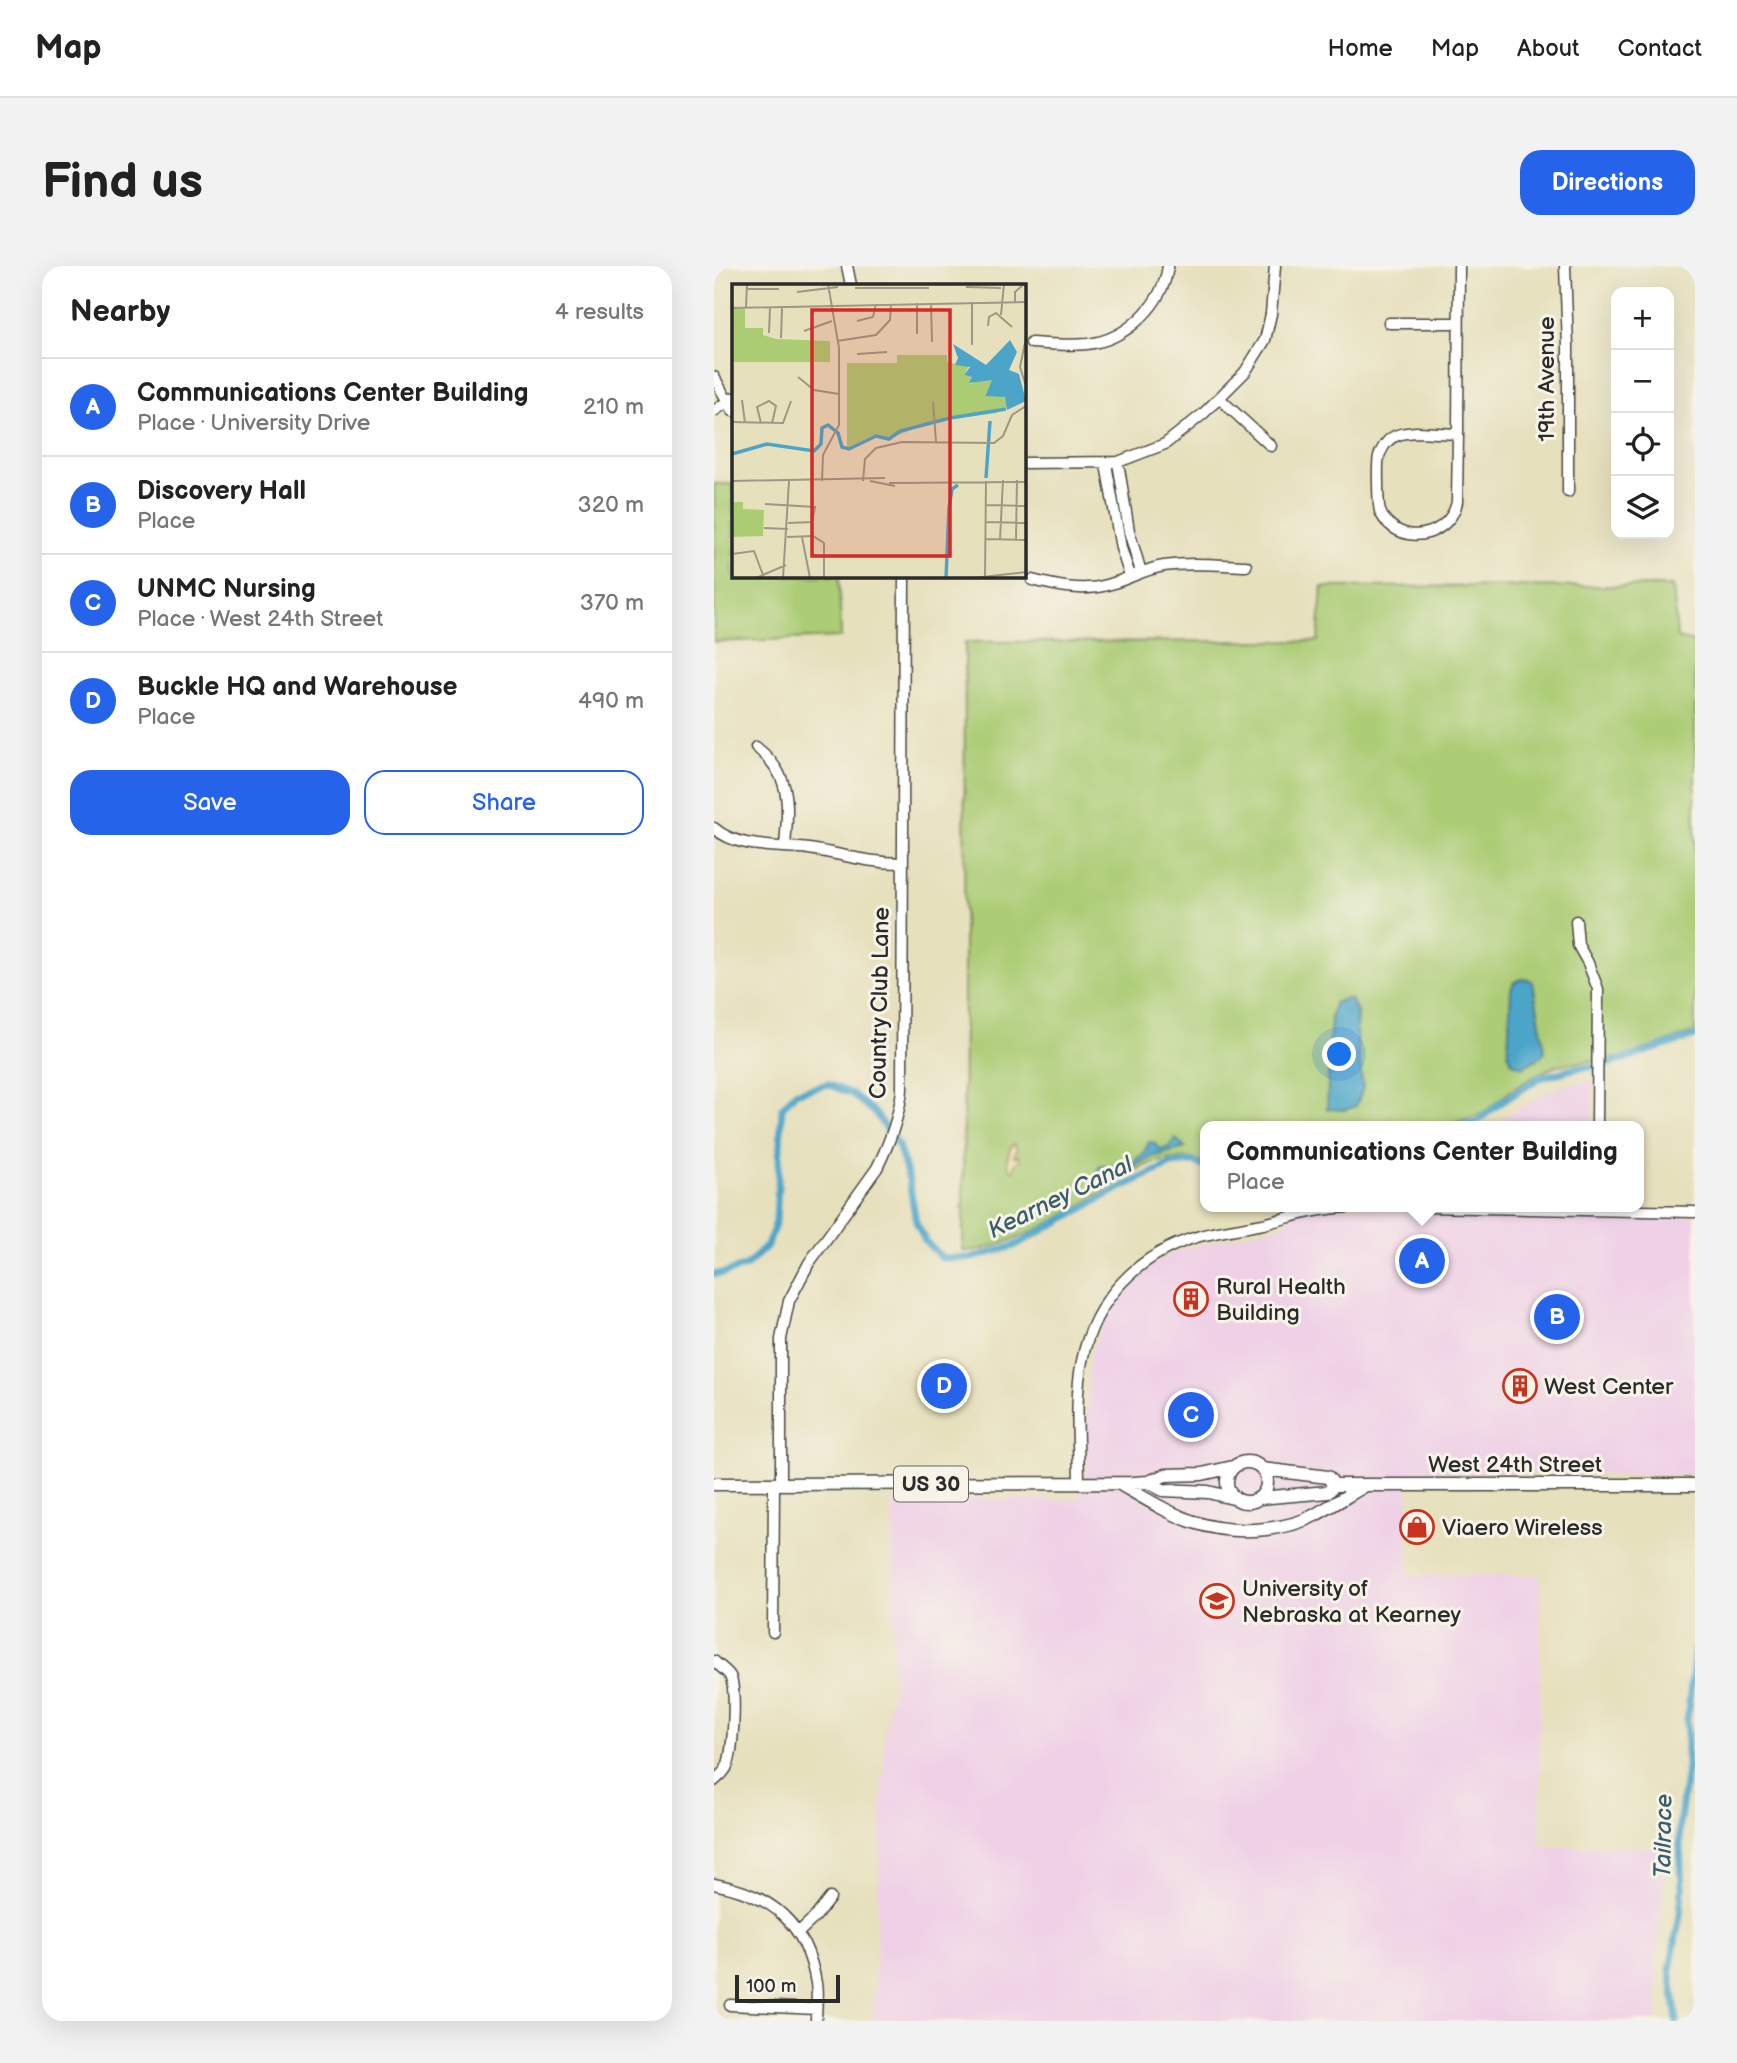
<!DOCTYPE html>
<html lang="en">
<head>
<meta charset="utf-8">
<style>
  body { margin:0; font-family:"Balsamiq Sans",sans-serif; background:#f2f2f2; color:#222 }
  .controls { position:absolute; right:21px; top:21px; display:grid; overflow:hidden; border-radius:14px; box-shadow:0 7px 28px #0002 }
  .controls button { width:63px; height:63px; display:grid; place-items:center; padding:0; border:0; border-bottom:2px solid #e0e0e0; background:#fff; color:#222; font:35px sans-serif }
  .scale { position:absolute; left:21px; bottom:18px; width:105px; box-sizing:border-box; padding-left:7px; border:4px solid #2b2b2b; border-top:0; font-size:19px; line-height:24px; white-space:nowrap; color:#2b2b2b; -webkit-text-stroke:5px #f7f3e8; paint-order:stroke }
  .you { position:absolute; left:626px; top:789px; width:24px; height:24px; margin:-18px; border:5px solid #fff; border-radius:50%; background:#1a73e8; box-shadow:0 0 0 10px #1a73e833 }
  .badge { display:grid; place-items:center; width:46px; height:46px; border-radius:50%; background:#2563eb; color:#fff; font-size:23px; font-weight:700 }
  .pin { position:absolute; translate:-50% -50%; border:4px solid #fff; box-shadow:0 2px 7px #0006 }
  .popup { position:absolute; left:486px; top:855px; width:444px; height:91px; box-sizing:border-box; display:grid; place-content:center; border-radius:14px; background:#fff; filter:drop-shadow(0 2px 5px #0005); font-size:23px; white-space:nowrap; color:#767676 }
  .popup b { font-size:26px; color:#222 }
  .popup::after { content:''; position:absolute; left:50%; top:100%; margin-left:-14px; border:14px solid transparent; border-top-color:#fff }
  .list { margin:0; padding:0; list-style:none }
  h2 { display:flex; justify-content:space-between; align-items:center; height:91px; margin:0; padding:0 28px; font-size:30px }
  h2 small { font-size:23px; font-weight:400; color:#767676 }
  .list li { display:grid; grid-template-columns:46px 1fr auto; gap:21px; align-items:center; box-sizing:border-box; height:98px; padding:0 28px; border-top:2px solid #e0e0e0 }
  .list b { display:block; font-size:26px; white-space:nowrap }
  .list p { margin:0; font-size:23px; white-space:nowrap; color:#767676 }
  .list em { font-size:23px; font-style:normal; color:#767676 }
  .actions { display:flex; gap:14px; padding:21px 28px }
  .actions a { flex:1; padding:16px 0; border:2px solid #2563eb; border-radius:21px; text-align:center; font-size:24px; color:#2563eb }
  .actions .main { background:#2563eb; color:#fff }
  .icon { flex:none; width:38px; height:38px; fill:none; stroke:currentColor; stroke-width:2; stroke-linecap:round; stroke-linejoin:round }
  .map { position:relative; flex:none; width:981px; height:1755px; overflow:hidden; border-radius:21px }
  header { display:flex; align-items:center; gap:42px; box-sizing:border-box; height:98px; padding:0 35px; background:#fff; border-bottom:2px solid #e0e0e0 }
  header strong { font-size:33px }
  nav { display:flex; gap:38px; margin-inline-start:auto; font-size:24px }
  .intro { display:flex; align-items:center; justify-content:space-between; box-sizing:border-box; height:168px; padding:0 42px }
  h1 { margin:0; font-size:49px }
  .button { padding:18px 32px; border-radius:21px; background:#2563eb; color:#fff; font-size:24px; font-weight:700 }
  main { display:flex; gap:42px; padding:0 42px }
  aside { flex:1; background:#fff; border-radius:21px; box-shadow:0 7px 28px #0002 }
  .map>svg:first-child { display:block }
  .built { fill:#efd0e6 }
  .green { fill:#accc74; stroke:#6c7c50; stroke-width:2 }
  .sand { fill:#eeda9e; stroke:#8c8264; stroke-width:2 }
  .water { fill:#4ca5c9; stroke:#3c687a; stroke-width:2 }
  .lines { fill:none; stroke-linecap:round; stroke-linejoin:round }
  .canal { stroke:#4ca5c9; stroke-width:7 }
  .minor-casing { stroke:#474641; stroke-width:13 }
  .major-casing { stroke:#474641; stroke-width:15 }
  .minor { stroke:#fff; stroke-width:10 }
  .major { stroke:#fff; stroke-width:12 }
  .labels { text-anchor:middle; stroke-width:6; stroke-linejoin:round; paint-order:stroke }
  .shield { fill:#f7f3e8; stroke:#686764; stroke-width:2 }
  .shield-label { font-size:21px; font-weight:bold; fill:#2b2b2b }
  .street-label { font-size:23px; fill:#2b2b2b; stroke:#f7f3e8 }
  .poi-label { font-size:23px; fill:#2b2b2b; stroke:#f7f3e8; text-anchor:start }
  .water-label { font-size:24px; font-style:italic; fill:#385c6a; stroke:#f7f3e8 }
  .inset-river { fill:none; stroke:#4ca5c9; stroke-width:3.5 }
  .inset-road { fill:none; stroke:#9c9883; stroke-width:2 }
  .view { fill:#d62828; fill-opacity:0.15; stroke:#d62828; stroke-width:3.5 }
  .inset-edge { fill:none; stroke:#2b2b2b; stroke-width:3.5 }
</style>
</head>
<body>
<header>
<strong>Map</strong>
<nav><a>Home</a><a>Map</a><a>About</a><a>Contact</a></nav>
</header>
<div class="intro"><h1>Find us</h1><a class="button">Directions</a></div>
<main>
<aside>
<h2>Nearby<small>4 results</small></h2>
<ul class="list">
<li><span class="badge">A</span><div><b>Communications Center Building</b><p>Place · University Drive</p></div><em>210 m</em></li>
<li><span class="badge">B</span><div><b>Discovery Hall</b><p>Place</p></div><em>320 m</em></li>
<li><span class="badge">C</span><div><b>UNMC Nursing</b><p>Place · West 24th Street</p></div><em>370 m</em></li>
<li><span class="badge">D</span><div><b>Buckle HQ and Warehouse</b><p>Place</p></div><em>490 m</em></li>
</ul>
<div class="actions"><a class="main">Save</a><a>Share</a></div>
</aside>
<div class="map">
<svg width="981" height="1755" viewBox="0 0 981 1755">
  <rect width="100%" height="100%" fill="#f7f3e8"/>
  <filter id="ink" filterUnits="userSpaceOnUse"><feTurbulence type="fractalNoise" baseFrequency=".0143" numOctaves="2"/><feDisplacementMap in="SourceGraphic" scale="14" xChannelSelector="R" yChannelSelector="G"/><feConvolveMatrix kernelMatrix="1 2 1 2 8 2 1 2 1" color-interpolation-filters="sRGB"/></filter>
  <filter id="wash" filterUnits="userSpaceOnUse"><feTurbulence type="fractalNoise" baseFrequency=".00686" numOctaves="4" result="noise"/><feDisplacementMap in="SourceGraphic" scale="28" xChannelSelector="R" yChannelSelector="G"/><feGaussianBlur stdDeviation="1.57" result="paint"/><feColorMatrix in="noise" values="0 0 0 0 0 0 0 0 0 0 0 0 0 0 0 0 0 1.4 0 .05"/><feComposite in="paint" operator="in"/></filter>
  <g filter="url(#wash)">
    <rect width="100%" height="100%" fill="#e7e0bd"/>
    <path class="built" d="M 880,814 L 878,860 L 776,860 L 838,823 Z
      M 582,941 L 876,941 L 876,949 L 981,951 L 981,1209 L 694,1208 L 694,1309 L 826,1309 L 826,1580 L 953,1582 L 943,1683 L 943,1755 L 159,1755 L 171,1461 L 178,1429 L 180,1361 L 178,1232 L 365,1234 L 365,1218 L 374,1203 L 372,1195 L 374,1111 L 376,1089 L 394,1046 L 406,1030 L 420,1013 L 439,998 L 468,983 L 570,959 Z"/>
    <path class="green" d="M 0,218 L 19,218 L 19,310 L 125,310 L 127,371 L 0,376 Z
      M 959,320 L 963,372 L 981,376 L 981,766 L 909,791 L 844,799 L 824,808 L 795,826 L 769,847 L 742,856 L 715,860 L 491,860 L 491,897 C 475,888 444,894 428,901 C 412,908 397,921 382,930 C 347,952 290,985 249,985 L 251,376 L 604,375 L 608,321 Z"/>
    <path class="sand" d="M 300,878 L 303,883 L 300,890 L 305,890 L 306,893 L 302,897 L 300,904 L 297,904 C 291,897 294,888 297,880 Z"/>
    <path class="water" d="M 808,713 L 817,714 L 819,717 L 831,785 L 828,790 L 809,801 L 798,797 L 794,786 L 797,724 L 800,716 Z
      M 631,733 L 637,733 L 643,747 L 642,768 L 649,822 L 642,840 L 631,844 L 613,843 L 617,751 L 620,737 Z
      M 461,872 L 471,882 L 438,891 L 386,918 L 382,914 L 383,905 L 386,900 L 406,901 L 416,898 L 430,887 L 435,876 L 439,876 L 447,884 L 455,881 Z"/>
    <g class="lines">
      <path class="canal" d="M 744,860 L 763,855 L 785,838 L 825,812 L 863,802 L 888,800 L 981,770
        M 0,1008 L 11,1007 L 32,1000 L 53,980 L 62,956 L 68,842 L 81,827 L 114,818 L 138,828 L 162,848 L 184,879 L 195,914 L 202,956 L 212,976 L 228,992 L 258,992 L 300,980 L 406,922 L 457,898 L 481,896 L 491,901
        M 963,1755 L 956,1703 L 966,1649 L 968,1622 L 965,1560 L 973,1503 L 973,1454 L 981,1384"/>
    </g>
  </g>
  <g filter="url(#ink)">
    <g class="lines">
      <g class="minor-casing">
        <path id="minor" d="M 133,0 L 137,19
          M 851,0 L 854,81 L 854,226
          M 675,57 L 744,57
          M 317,77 C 336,78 354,80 373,78 C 412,74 449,39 454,0
          M 0,111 L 19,145
          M 505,132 L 557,180
          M 0,145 L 19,132
          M 703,166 L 744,168 L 743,236 C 737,266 698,280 675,258 C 672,256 667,249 666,245 C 664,240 663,196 665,190 C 666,187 670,179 673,176 C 681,167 692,167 703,166 Z
          M 744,168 L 745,0
          M 404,196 L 415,265 L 427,306
          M 310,197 L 404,196 L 451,178 L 489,148 L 531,106 L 551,74 L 557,48 L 561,0
          M 392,198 L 407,282 L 416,310
          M 318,314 C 342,320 368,326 393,319 C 413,314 430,303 450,300 C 477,296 505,299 532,300
          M 42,481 C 79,510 74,539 71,581
          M 0,562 C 25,584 64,579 95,583 C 128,588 153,597 188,597
          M 862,655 L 864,679 L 874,697 L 884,723 L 883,860
          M 710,941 L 981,946
          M 67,1218 L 67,1073 L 75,1035 L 95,997 L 163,902 C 175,878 185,851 188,824 L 190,310
          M 365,1218 C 365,1180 360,1132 368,1095 C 380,1033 425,987 486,970 C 507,965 528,962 549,958 C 567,954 584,948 601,945 C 612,943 622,942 633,941
          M 59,1366 L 60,1218
          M 0,1395 C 5,1400 13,1405 16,1410 C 23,1424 19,1483 14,1498 C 12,1505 6,1510 0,1515
          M 0,1618 C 58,1629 92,1657 102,1717 C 104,1729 102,1743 102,1755
          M 85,1666 L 102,1650 L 116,1632
          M 16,1739 L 102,1743"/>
      </g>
      <g class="major-casing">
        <path id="major" d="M513 1216a20 20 0 1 1 40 0a20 20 0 1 1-40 0Z
          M 548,1203 L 614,1211 L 620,1219
          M 434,1216 L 449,1224 L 494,1226 L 519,1232
          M 0,1218 L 419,1217 L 434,1216 L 452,1209 L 488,1208 L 519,1201
          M 406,1218 C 458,1248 490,1270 552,1263 C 569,1261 584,1258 599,1250 C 616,1241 633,1230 650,1220
          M 545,1232 L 614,1226 L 620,1219 L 981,1219"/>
      </g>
      <use href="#minor" class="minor"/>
      <use href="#major" class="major"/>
    </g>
  </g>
  <defs>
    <g id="building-ring" transform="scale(1.75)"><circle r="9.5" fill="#f7f3e8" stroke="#c8321e" stroke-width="1.5"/><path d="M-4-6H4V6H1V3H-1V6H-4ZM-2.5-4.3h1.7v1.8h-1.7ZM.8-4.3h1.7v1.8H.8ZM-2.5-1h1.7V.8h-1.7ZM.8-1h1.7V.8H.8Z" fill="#c8321e"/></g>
    <g id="shop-ring" transform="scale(1.75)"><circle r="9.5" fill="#f7f3e8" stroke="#c8321e" stroke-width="1.5"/><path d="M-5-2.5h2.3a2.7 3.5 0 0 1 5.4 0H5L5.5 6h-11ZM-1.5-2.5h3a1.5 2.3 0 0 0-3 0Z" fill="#c8321e"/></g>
    <g id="university-ring" transform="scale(1.75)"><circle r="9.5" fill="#f7f3e8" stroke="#c8321e" stroke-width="1.5"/><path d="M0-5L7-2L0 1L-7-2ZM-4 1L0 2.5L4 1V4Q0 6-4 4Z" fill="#c8321e"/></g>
  </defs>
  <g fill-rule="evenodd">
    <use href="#building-ring" x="477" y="1033"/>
    <use href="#building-ring" x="806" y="1120"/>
    <use href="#shop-ring" x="703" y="1261"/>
    <use href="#university-ring" x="503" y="1335"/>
  </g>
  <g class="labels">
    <rect class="shield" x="180" y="1200.5" width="74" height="35" rx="5"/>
    <g class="shield-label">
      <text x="217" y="1225">US 30</text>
    </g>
    <g class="street-label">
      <text transform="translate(832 113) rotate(-90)" y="8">19th Avenue</text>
      <text transform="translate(165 737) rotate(-89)" y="8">Country Club Lane</text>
      <text x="801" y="1206">West 24th Street</text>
    </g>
    <g class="poi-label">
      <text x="502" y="1028">Rural Health<tspan x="502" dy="26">Building</tspan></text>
      <text x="830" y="1128">West Center</text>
      <text x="728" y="1269">Viaero Wireless</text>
      <text x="528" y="1330">University of<tspan x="528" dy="26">Nebraska at Kearney</tspan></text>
    </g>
    <g class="water-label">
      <text transform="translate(346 931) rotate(-26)" y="8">Kearney Canal</text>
      <text transform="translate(949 1570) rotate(-89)" y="8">Tailrace</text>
    </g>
  </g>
  <g transform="translate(18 18)">
    <rect width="294" height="294" fill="#e7e0bd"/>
    <path d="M 13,24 L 13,44 L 31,44 L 31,51 L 44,55 L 98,57 L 98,78 L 0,78 L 0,25 ZM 165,71 L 215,71 L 215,78 L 237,82 L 232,91 L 240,93 L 238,100 L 250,94 L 260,96 L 253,111 L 271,112 L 279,120 L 265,129 L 199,138 L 159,154 L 140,152 L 115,164 L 115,79 L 165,79 ZM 0,218 L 11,218 L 11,225 L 32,226 L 31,252 L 1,253 L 0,264 Z" fill="#accc74"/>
    <path d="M 278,56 L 285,68 L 277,86 L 287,90 L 294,117 L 275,126 L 273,113 L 253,112 L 260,96 L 237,99 L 240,93 L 232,91 L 238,83 L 223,81 L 226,74 L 221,60 L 254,81 Z" fill="#4ca5c9"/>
    <path class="inset-river" d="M 0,170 L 35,160 L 82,167 L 89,160 L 90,144 L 96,141 L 106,149 L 110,163 L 117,165 L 144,152 L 157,155 L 168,147 L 218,134 L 274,125M 254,194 L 258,137M 214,294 L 217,224 L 220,205 L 226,201"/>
    <path class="inset-road" d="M 234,3 L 269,4M 123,4 L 197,4M 15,5 L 47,5M 65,8 L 106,3M 240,18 L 240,61M 283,18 L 283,8 L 292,0M 199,19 L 200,58M 0,24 L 294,18M 14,24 L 15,0M 269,31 L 272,0M 125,37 L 141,33 L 144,20M 256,42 L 257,33 L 264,29 L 280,43M 72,47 L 100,37M 37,49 L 38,24M 185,50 L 185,19M 49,54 L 50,24M 294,54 L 288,83 L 294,102M 105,57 L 144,51 L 158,36 L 159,20M 125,70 L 155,68M 66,93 L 82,106 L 107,110M 10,116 L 13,139M 201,118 L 204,158M 0,138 L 51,139 L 59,117M 29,139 L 25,123 L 37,117 L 44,122 L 40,139M 0,197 L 153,194M 90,197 L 91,171 L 107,141 L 107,64 L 96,0M 131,197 L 133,175 L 144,164 L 170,158 L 262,159 L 271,152 L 280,131 L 294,122M 138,197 L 163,202M 157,199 L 294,198M 33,220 L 83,223 L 80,238 L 56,239M 254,221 L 294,222M 254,238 L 294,239M 32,244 L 56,245M 55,253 L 81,252 L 92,259 L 92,294M 70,253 L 78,294M 253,255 L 294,256M 268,256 L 271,196M 284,256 L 285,196M 0,270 L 22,267 L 31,291M 253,292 L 254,197M 24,294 L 54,281M 51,294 L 57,197M 241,294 L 294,288"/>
    <path class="view" d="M 80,26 L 218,26 L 218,272 L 80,272 Z"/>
    <rect width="294" height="294" class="inset-edge"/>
  </g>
</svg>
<div class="controls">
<button>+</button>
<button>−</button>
<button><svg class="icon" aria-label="locate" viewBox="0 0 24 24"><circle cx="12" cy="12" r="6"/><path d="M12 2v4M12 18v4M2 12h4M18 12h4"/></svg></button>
<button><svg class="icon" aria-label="layers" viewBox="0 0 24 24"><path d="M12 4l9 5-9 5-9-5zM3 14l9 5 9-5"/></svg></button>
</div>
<div class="scale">100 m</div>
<div class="you"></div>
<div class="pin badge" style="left:708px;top:995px">A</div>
<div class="popup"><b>Communications Center Building</b>Place</div>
<div class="pin badge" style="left:843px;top:1051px">B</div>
<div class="pin badge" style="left:477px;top:1149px">C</div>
<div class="pin badge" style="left:230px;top:1120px">D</div>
</div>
</main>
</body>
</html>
